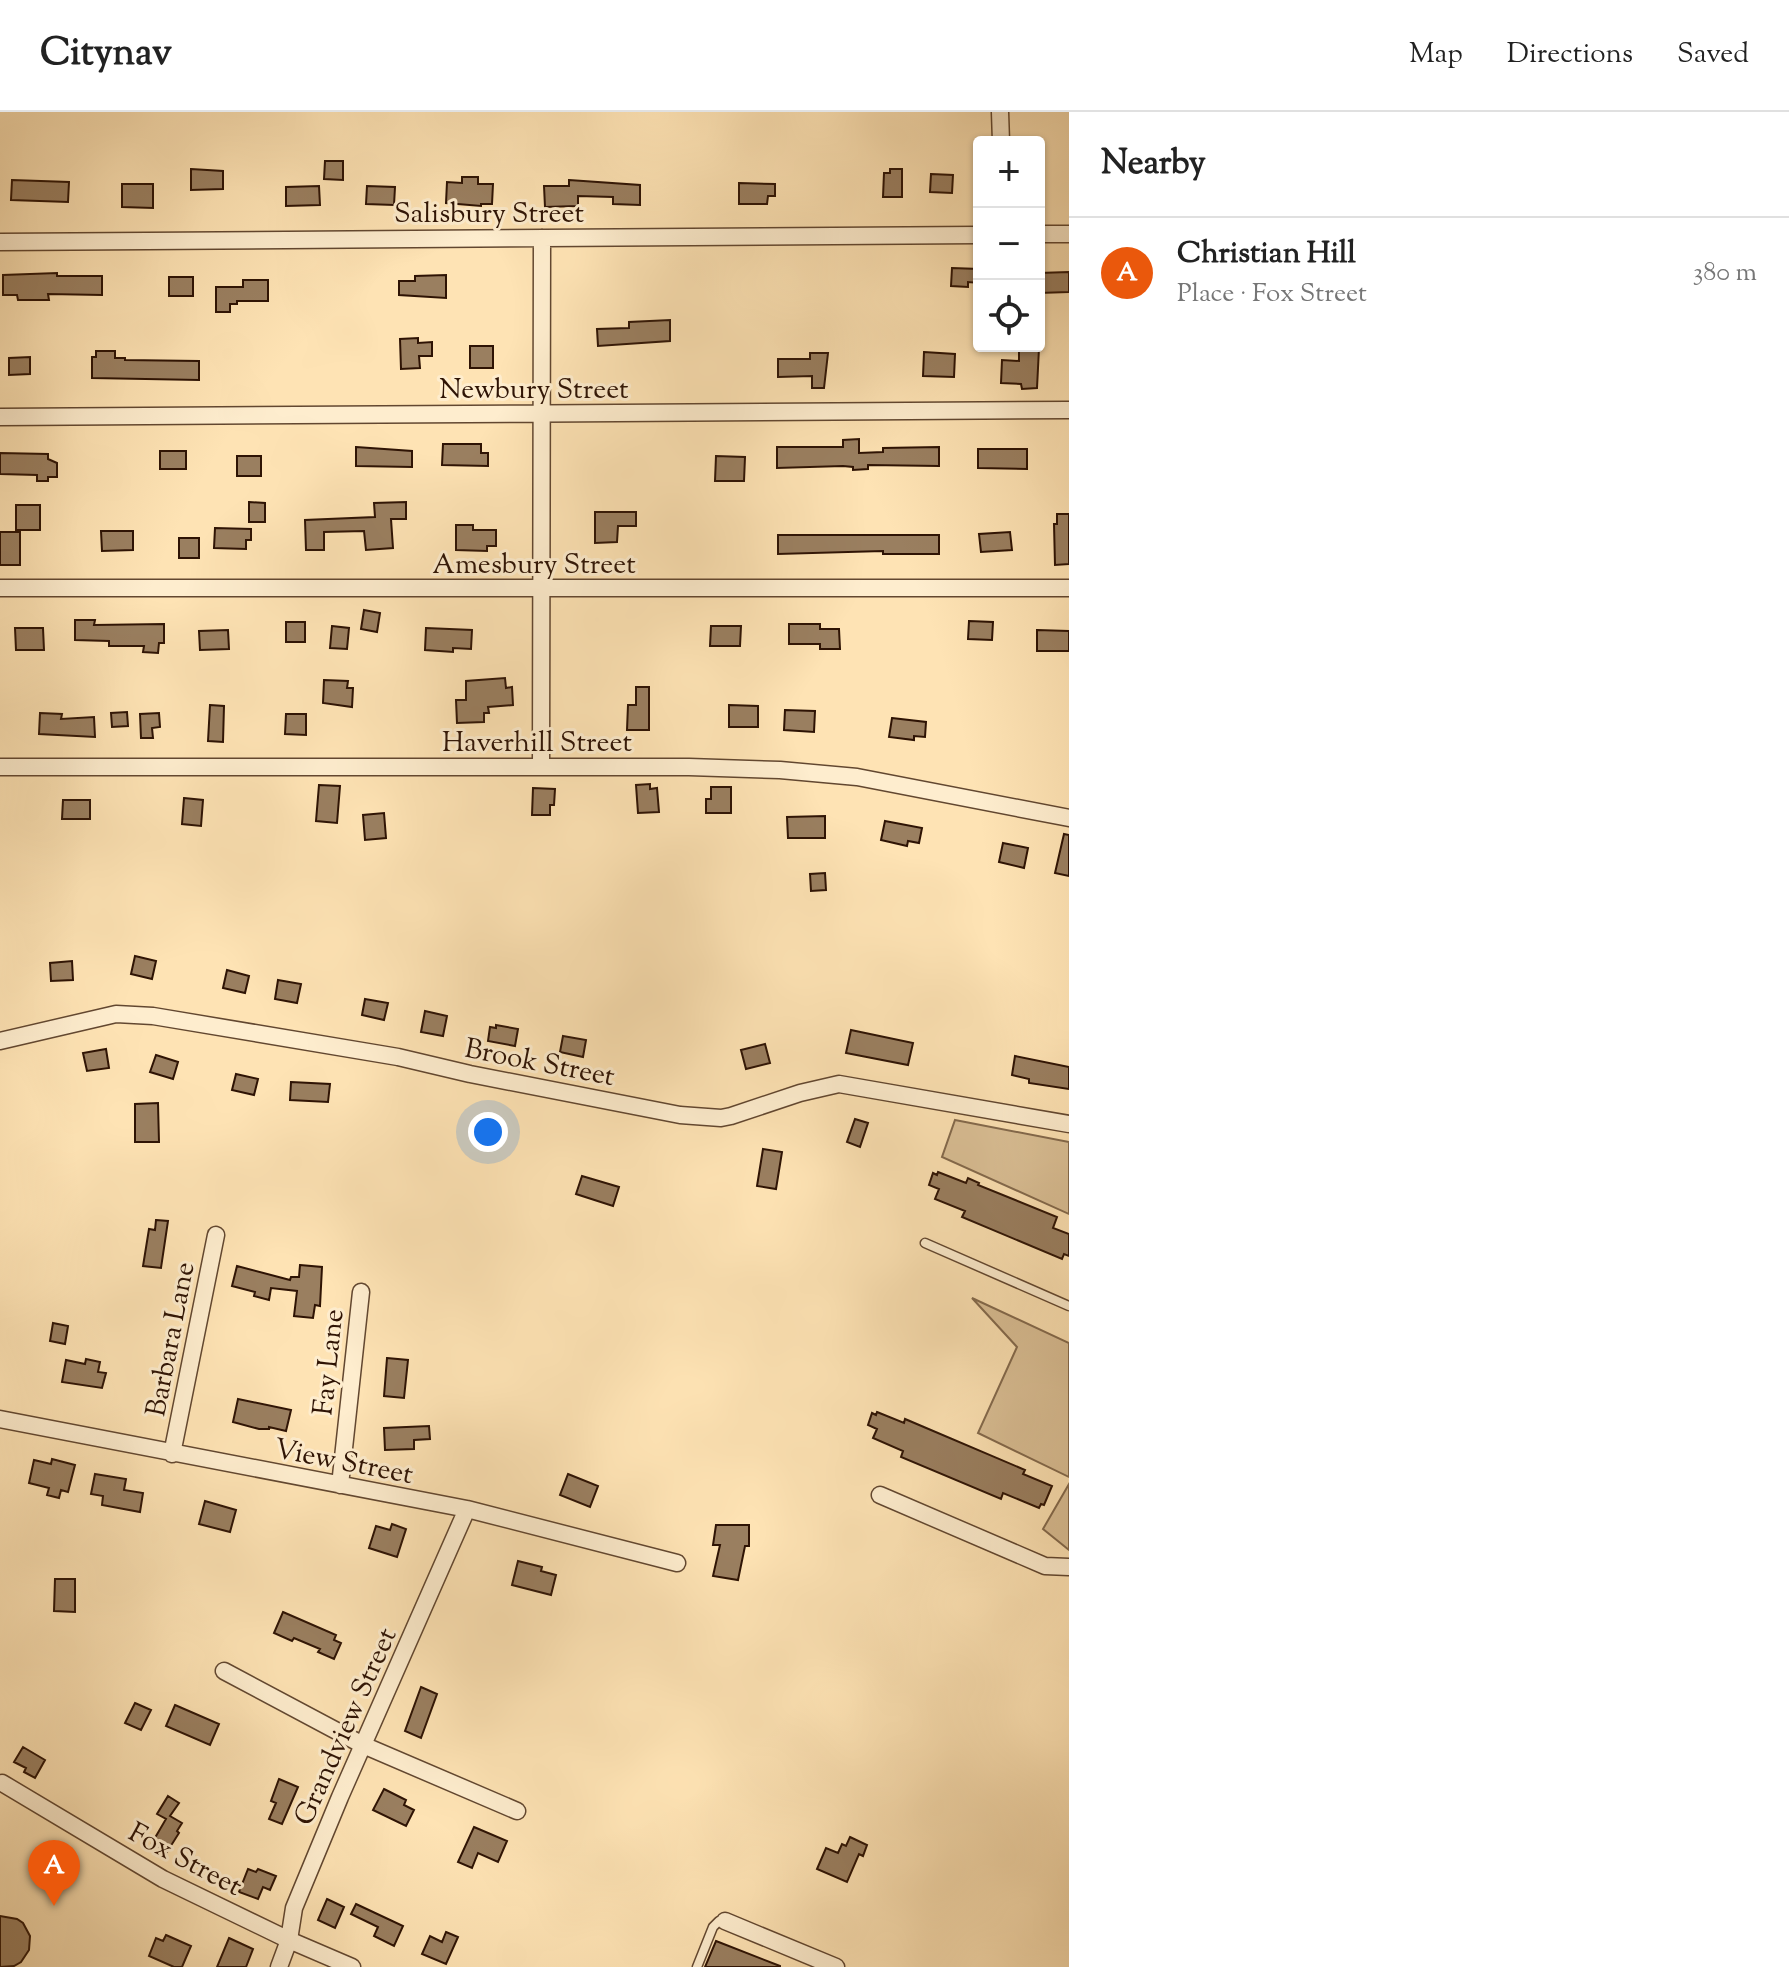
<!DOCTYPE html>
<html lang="en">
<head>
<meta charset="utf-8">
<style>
  body { margin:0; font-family:"Sorts Mill Goudy",serif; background:#f2f2f2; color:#222 }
  .controls { position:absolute; right:24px; top:24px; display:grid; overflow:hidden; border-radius:8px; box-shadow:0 2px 6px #0004 }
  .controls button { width:72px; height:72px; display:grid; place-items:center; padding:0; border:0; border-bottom:2px solid #e0e0e0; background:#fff; color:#222; font:40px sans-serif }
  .you { position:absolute; left:488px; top:1020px; width:28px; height:28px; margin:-20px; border:6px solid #fff; border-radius:50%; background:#1a73e8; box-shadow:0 0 0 12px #1a73e833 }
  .badge { display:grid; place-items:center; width:52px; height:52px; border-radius:50%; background:#ea580c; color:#fff; font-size:26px; font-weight:700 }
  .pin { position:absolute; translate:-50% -66px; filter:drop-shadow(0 2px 4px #0008) }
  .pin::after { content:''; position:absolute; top:42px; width:28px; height:24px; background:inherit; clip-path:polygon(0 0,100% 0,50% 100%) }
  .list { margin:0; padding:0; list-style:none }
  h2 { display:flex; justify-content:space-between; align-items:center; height:104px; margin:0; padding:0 32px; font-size:34px }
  h2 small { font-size:26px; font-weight:400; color:#767676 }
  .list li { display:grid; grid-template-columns:52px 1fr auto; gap:24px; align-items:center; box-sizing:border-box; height:112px; padding:0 32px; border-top:2px solid #e0e0e0 }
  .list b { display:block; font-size:30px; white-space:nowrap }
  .list p { margin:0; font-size:26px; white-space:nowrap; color:#767676 }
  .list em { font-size:26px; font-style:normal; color:#767676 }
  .icon { flex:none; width:44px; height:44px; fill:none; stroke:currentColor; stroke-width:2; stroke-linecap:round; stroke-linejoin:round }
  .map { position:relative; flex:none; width:1069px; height:1855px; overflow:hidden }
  header { display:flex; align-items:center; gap:48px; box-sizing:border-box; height:112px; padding:0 40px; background:#fff; border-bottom:2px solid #e0e0e0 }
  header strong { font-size:38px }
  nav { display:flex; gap:44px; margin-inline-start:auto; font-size:28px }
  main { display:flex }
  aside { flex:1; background:#fff }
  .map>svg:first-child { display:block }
  .green { fill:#dbc096; stroke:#846a4d; stroke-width:2 }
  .building { fill:#9a7f60; stroke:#2e1304; stroke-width:2 }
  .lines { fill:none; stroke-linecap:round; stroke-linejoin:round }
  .lane-casing { stroke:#624730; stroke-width:11 }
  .street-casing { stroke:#624730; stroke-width:19 }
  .lane { stroke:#feedce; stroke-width:8 }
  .street { stroke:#feedce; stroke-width:16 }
  .labels { text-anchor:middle; stroke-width:6; stroke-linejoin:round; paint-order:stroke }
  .street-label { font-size:28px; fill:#2e1304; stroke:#feedce }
</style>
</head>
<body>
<header>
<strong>Citynav</strong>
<nav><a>Map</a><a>Directions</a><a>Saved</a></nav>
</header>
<main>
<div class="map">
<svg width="1069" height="1855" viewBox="0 0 1069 1855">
  <rect width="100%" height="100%" fill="#fee3b4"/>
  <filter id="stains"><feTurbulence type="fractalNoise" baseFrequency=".0025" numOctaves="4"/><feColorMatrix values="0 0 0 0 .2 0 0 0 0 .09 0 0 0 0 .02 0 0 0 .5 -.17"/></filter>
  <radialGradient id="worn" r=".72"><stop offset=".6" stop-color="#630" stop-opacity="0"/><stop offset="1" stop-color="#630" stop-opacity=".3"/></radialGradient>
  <path class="green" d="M 955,1008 L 1069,1030 L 1069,1102 L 942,1045 Z
    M 972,1186 L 1069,1231 L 1069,1365 L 978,1321 L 1017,1235 Z
    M 1069,1372 L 1069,1438 L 1043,1417 Z"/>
  <path class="building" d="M 325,49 L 343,49 L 343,68 L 324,67 Z
    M 191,57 L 223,59 L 223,77 L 191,78 Z
    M 890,57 L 902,57 L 902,85 L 883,85 L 884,61 L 890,61 Z
    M 931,62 L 953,63 L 952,81 L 930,80 Z
    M 462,65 L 478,65 L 478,72 L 493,72 L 492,92 L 481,92 L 481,94 L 446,91 L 447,70 L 462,71 Z
    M 12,68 L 69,70 L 68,90 L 11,88 Z
    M 569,68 L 640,73 L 640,93 L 613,92 L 613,85 L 578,84 L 578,94 L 545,95 L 544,74 L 569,74 Z
    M 739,71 L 775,72 L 775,84 L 768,84 L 767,92 L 739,92 Z
    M 122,72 L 153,72 L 153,96 L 122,95 Z
    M 319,74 L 320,93 L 286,94 L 286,75 Z
    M 367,74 L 395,75 L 394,93 L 366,92 Z
    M 952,156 L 979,157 L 979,171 L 968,170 L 968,175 L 951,174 Z
    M 1069,160 L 1069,180 L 1039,181 L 1039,161 Z
    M 57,161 L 57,164 L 102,164 L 102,183 L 48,182 L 49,188 L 18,188 L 17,183 L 3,183 L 3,163 Z
    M 446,163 L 446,186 L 399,183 L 399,169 L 415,169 L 415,164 Z
    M 169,165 L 193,165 L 193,184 L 169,184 Z
    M 243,168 L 268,168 L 268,189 L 237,189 L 237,192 L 230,192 L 230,200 L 216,200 L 216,175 L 243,175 Z
    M 670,208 L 670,229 L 598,234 L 597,217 L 629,216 L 629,210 Z
    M 418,226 L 418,231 L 432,230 L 432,244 L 419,244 L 420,256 L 401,257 L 400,227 Z
    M 470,234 L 493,234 L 493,256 L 470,256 Z
    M 1019,236 L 1039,236 L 1037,276 L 1022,277 L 1021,272 L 1001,271 L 1002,248 L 1019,249 Z
    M 96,239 L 115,239 L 115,246 L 125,246 L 125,248 L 199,249 L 199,268 L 92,266 L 92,245 L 96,245 Z
    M 924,240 L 955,242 L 954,265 L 923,264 Z
    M 810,241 L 828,241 L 824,276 L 812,276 L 812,264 L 778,265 L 778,247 L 810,247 Z
    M 30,245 L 30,262 L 9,263 L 9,246 Z
    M 859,327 L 859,341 L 883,340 L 883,336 L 939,335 L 939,354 L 868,353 L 868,357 L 853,358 L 853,355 L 843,354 L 777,356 L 777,335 L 843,335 L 843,328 Z
    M 443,332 L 481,332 L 481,341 L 488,341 L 488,354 L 442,353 Z
    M 356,335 L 412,339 L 412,355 L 356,354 Z
    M 978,337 L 1027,337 L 1027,357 L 978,356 Z
    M 160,339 L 186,339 L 186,357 L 160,357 Z
    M 0,341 L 48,342 L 48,347 L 57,351 L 57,365 L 48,365 L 48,369 L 37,369 L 37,363 L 0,362 Z
    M 237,344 L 261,344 L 261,364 L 237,364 Z
    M 716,344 L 745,345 L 744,369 L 715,369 Z
    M 249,390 L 265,391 L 265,410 L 249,410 Z
    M 406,390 L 406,407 L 391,407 L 393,436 L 366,438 L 364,419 L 324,420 L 324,438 L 306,438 L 305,408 L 375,405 L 374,391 Z
    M 16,393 L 40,393 L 40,418 L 16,418 Z
    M 595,400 L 636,400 L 636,414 L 618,414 L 617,430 L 595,431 Z
    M 1057,402 L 1069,402 L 1069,452 L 1055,453 L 1054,412 L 1057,412 Z
    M 456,413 L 473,413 L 473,418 L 496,418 L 496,434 L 487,434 L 487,439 L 456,438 Z
    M 215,416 L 251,417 L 251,428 L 246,428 L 246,437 L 214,436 Z
    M 101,419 L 133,419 L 133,438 L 102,439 Z
    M 0,420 L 20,420 L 20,453 L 0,453 Z
    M 1010,420 L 1012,438 L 981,440 L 979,422 Z
    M 778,423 L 939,423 L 939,442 L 883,442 L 883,439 L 778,442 Z
    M 179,426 L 199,426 L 199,446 L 179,446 Z
    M 364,498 L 380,501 L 377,520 L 361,517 Z
    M 75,508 L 95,508 L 94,513 L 164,512 L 164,531 L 159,531 L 158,541 L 143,540 L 144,534 L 109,534 L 109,529 L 75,528 Z
    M 969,509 L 993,510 L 992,528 L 968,527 Z
    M 286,510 L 305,510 L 305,530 L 286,530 Z
    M 789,512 L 820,512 L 820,517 L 839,517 L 840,537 L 820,537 L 820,532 L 789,532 Z
    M 332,514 L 349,516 L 347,537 L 330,536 Z
    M 711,514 L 741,514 L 740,534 L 710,534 Z
    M 15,516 L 43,516 L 44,538 L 16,538 Z
    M 426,516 L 472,518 L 471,537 L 453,536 L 453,540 L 425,538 Z
    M 228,518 L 229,537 L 200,538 L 199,519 Z
    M 1037,518 L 1069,519 L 1069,539 L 1037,539 Z
    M 505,566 L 506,576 L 512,575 L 513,593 L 488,595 L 489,601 L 484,601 L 484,610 L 457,611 L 456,588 L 466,588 L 466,569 Z
    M 324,568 L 348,569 L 347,576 L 353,576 L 352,595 L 323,591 Z
    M 636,575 L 649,575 L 649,618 L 627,618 L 628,593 L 636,593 Z
    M 210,593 L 224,594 L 223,630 L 208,629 Z
    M 729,593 L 758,594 L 758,615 L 729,615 Z
    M 785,598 L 815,599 L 814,620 L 784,618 Z
    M 127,600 L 128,614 L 112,615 L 111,601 Z
    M 40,601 L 62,602 L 61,607 L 94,605 L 95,625 L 39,622 Z
    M 159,601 L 160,615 L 152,616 L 153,626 L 141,626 L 140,602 Z
    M 286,602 L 306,602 L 306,623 L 285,622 Z
    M 892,606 L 926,610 L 925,625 L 914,624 L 914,628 L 889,625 Z
    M 650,672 L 650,677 L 657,676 L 659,700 L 638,701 L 636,673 Z
    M 319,673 L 340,674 L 337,711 L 316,709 Z
    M 711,675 L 731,675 L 731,701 L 706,701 L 706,687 L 711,687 Z
    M 533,676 L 555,677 L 554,693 L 550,693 L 550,703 L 532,703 Z
    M 184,686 L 203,688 L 201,714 L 182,712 Z
    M 63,688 L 90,688 L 90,707 L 62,707 Z
    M 384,701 L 386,726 L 365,728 L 363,703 Z
    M 825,704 L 825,726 L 788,726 L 787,705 Z
    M 885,709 L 922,716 L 919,731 L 908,729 L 907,734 L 881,728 Z
    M 1064,722 L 1069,723 L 1069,764 L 1055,761 Z
    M 1003,731 L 1028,736 L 1024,756 L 999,750 Z
    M 825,761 L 826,778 L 811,779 L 810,762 Z
    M 135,844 L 156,849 L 152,867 L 131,862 Z
    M 72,849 L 73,868 L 51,869 L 50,851 Z
    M 227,858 L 249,864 L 245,881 L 223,876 Z
    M 278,868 L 301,872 L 297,891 L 275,887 Z
    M 365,887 L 388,891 L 384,908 L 362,903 Z
    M 425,899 L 447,904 L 443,924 L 421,920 Z
    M 496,913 L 518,917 L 515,934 L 488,929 L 490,915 L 496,916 Z
    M 851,918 L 913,931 L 908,953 L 846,941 Z
    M 563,924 L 586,928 L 583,945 L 560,940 Z
    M 765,932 L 770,951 L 746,957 L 741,938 Z
    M 106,937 L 109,956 L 87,959 L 83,941 Z
    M 156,943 L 178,950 L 173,967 L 150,960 Z
    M 1015,944 L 1069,955 L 1069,977 L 1029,971 L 1029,967 L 1012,963 Z
    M 236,962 L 258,967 L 254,983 L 232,978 Z
    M 291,970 L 330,972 L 328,990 L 290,988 Z
    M 158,991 L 159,1030 L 135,1030 L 135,992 Z
    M 855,1007 L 868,1011 L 860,1035 L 847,1030 Z
    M 763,1037 L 782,1040 L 776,1077 L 757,1074 Z
    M 938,1060 L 966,1071 L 968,1066 L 979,1071 L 978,1073 L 1057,1105 L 1053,1116 L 1069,1122 L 1069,1144 L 1064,1142 L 1062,1147 L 962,1105 L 965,1099 L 935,1087 L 939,1077 L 929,1073 L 933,1061 L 937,1063 Z
    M 582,1064 L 619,1075 L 613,1094 L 576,1082 Z
    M 156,1108 L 168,1109 L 161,1156 L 143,1154 L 149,1117 L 155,1118 Z
    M 300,1153 L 322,1155 L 320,1194 L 315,1193 L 313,1206 L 294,1204 L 297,1179 L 271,1176 L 269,1188 L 254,1184 L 255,1180 L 232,1174 L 237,1154 L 290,1168 L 291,1165 L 299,1165 Z
    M 53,1211 L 68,1214 L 65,1232 L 50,1229 Z
    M 387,1246 L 408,1248 L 404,1286 L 384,1284 Z
    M 86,1247 L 100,1250 L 98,1260 L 106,1261 L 102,1276 L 62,1270 L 66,1248 L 85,1252 Z
    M 238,1287 L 291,1298 L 286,1319 L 269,1315 L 269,1317 L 259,1317 L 233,1310 Z
    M 877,1300 L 904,1311 L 905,1307 L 1025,1358 L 1023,1362 L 1052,1374 L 1044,1393 L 1041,1392 L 1039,1396 L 1003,1381 L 1001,1387 L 901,1345 L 903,1339 L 873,1326 L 877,1317 L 868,1313 L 872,1301 L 876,1303 Z
    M 429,1314 L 430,1327 L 414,1328 L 414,1337 L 385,1338 L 384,1316 Z
    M 52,1347 L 75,1353 L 68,1380 L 61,1378 L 59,1386 L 47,1383 L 49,1376 L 29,1371 L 34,1348 L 51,1352 Z
    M 95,1362 L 126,1367 L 124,1378 L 143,1381 L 140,1400 L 102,1393 L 103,1384 L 91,1382 Z
    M 568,1362 L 598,1374 L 590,1395 L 560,1383 Z
    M 205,1389 L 236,1398 L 230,1420 L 199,1412 Z
    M 392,1412 L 406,1417 L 397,1445 L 369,1436 L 376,1414 L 390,1418 Z
    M 716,1413 L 749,1413 L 749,1434 L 745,1434 L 738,1468 L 713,1464 L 720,1433 L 713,1433 Z
    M 518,1449 L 542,1455 L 541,1459 L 556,1463 L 551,1483 L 512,1473 Z
    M 55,1467 L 75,1467 L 75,1500 L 54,1499 Z
    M 283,1500 L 336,1523 L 334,1528 L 341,1531 L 334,1547 L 318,1540 L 320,1537 L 294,1526 L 292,1529 L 274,1521 Z
    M 421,1575 L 437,1582 L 421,1626 L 405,1619 Z
    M 135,1591 L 151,1598 L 141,1618 L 125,1611 Z
    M 175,1593 L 219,1612 L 210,1633 L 166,1614 Z
    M 23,1635 L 45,1648 L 35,1666 L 24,1660 L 26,1656 L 14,1650 Z
    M 279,1667 L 298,1675 L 282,1712 L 269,1707 L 276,1691 L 271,1689 Z
    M 384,1677 L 406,1688 L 404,1693 L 414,1698 L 406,1714 L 373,1698 Z
    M 168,1684 L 179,1691 L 170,1704 L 182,1711 L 177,1719 L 179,1721 L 167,1740 L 152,1731 L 166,1707 L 157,1702 Z
    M 474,1715 L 507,1729 L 498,1750 L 478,1741 L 472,1756 L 458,1750 Z
    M 850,1725 L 867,1733 L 863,1744 L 859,1742 L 847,1770 L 817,1757 L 826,1736 L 838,1741 L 842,1732 L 846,1734 Z
    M 248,1757 L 256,1760 L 258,1757 L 276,1764 L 270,1778 L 263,1775 L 258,1787 L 239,1780 Z
    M 327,1787 L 344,1795 L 335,1816 L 318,1808 Z
    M 356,1792 L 403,1814 L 394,1834 L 374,1824 L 378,1815 L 351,1802 Z
    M 0,1804 L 17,1807 L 23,1811 L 30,1824 L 29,1838 L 21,1850 L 14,1854 L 0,1855 Z
    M 446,1820 L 458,1825 L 446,1852 L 422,1842 L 430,1824 L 442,1830 Z
    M 166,1823 L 191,1834 L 182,1855 L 174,1855 L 149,1844 L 156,1826 L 163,1829 Z
    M 229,1826 L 253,1837 L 246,1855 L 217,1855 Z
    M 716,1829 L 780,1854 L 780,1855 L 705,1855 Z"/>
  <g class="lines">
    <g class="lane-casing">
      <path id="lane" d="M 925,1131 L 1069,1194
        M 697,1855 L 713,1815 L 719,1809 L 725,1809"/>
    </g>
    <g class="street-casing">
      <path id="street" d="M 1000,0 L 1001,30
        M 1039,122 L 1069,122
        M 0,130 L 979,123
        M 0,305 L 1069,298
        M 0,476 L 1069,476
        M 0,655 L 689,655 L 780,658 L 857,665 L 1069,706
        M 541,655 L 542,126
        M 0,929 L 116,902 L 153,904 L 398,945 L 470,962 L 680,1003 L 721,1006 L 731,1004 L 800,981 L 839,972 L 1069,1012
        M 0,1307 L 467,1397 L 677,1451
        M 172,1342 L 216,1123
        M 340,1373 L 361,1180
        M 880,1383 L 1045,1454 L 1069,1455
        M 224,1559 L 363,1633 L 517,1699
        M 2,1671 L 163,1767 L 289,1828 L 352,1855
        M 725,1809 L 836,1855
        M 279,1855 L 289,1828 L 294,1796 L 340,1685 L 467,1397"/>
    </g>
    <use href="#lane" class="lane"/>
    <use href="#street" class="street"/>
  </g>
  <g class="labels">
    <g class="street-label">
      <text x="489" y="110">Salisbury Street</text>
      <text x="534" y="286">Newbury Street</text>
      <text x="534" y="461">Amesbury Street</text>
      <text x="537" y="639">Haverhill Street</text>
      <text transform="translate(540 949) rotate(11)" y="10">Brook Street</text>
      <text transform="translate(169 1227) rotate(-79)" y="10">Barbara Lane</text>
      <text transform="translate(327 1250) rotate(-84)" y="10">Fay Lane</text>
      <text transform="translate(344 1348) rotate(11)" y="10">View Street</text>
      <text transform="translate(344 1614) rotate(-66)" y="10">Grandview Street</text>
      <text transform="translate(186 1746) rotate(28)" y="10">Fox Street</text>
    </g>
  </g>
  <rect width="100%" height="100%" filter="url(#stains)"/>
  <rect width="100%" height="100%" fill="url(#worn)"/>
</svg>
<div class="controls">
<button>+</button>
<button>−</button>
<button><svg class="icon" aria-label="locate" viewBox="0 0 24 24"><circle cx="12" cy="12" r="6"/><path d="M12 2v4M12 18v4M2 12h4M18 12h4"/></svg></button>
</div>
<div class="you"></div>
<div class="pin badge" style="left:54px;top:1794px">A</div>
</div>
<aside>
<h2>Nearby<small></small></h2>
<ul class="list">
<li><span class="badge">A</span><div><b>Christian Hill</b><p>Place · Fox Street</p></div><em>380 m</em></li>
</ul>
</aside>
</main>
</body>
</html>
